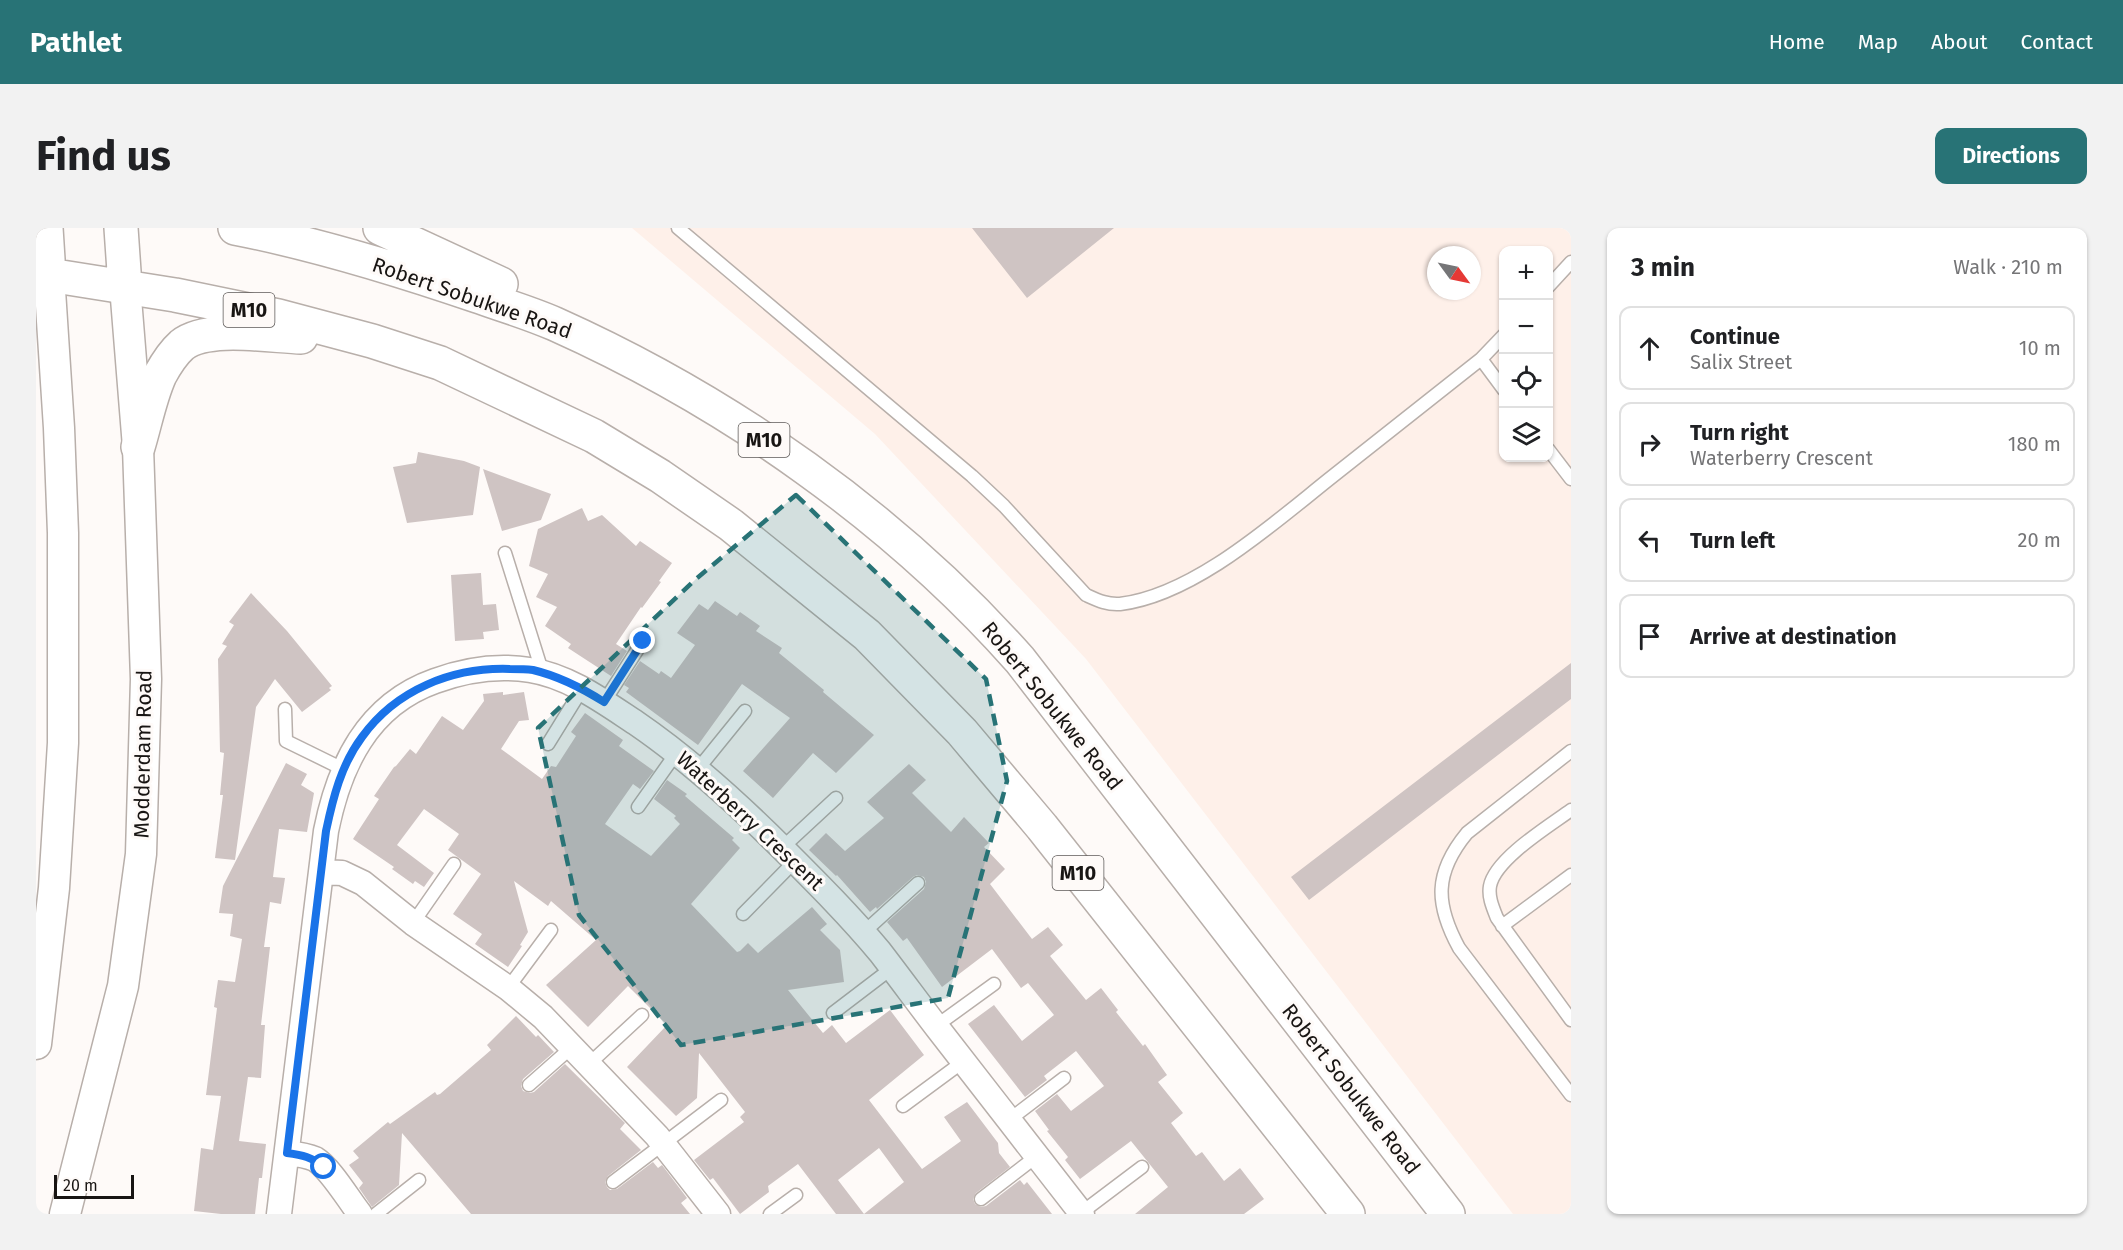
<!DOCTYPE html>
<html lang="en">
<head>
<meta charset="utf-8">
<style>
  body { margin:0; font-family:"Fira Sans",sans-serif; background:#f2f2f2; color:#202124 }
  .controls { position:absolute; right:18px; top:18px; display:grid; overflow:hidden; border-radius:12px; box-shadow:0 2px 4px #0004 }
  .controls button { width:54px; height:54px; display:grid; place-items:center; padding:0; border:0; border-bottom:2px solid #e0e0e0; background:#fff; color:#202124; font:30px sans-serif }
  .compass { position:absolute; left:1391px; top:18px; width:54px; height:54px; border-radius:50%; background:#fff; box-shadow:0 2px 4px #0004; rotate:123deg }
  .scale { position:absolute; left:18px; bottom:15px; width:80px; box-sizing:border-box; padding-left:6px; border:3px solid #181513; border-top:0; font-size:16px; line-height:21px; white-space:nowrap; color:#181513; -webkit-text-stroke:4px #fefaf8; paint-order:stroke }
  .stop { position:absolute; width:18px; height:18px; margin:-14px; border:4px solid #1a73e8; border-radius:50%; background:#fff }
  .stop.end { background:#1a73e8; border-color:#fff; box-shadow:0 2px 6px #0008 }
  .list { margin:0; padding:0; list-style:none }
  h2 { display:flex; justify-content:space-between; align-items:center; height:78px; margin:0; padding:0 24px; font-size:26px }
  h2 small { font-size:20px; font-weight:400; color:#757577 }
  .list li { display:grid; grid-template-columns:39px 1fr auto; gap:18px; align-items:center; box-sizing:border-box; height:84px; margin:0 12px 12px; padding:0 12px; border:2px solid #e0e0e0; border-radius:12px }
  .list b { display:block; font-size:22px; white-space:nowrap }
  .list p { margin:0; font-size:20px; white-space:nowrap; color:#757577 }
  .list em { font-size:20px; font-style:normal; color:#757577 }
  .icon { flex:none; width:33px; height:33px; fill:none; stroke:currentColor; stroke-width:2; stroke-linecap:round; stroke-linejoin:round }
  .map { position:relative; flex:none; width:1535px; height:986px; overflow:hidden; border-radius:12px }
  header { display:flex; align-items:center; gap:36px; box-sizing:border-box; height:84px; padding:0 30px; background:#287376; color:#fff }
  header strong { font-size:28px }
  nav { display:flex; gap:33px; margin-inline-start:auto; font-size:21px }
  .intro { display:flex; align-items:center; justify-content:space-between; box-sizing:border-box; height:144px; padding:0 36px }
  h1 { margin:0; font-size:42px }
  .button { padding:15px 27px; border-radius:12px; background:#287376; color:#fff; font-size:21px; font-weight:700 }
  main { display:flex; gap:36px; padding:0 36px }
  aside { flex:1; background:#fff; border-radius:12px; box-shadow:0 2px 4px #0004 }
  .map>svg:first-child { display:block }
  .built { fill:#fef0e9; fill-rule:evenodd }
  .building { fill:#cfc4c3; fill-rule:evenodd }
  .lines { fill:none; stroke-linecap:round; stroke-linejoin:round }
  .service-casing { stroke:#b8afaa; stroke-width:15 }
  .minor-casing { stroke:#b8afaa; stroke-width:27 }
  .tertiary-casing { stroke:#b8afaa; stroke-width:33 }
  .primary-casing { stroke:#b8afaa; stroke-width:36 }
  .service { stroke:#fff; stroke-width:12 }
  .minor { stroke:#fff; stroke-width:24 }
  .tertiary { stroke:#fff; stroke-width:30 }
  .primary { stroke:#fff; stroke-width:33 }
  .route { stroke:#1a73e8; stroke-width:8 }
  .marked { fill:#287376; fill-opacity:0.2; stroke:#287376; stroke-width:4.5; stroke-dasharray:12 8; stroke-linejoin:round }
  .labels { text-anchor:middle; stroke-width:6; stroke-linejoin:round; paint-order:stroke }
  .shield { fill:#fefaf8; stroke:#5d5a58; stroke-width:1.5 }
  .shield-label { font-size:20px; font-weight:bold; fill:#181513 }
  .street-label { font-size:21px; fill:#181513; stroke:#fefaf8 }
</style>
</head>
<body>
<header>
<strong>Pathlet</strong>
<nav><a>Home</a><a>Map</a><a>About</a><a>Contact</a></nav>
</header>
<div class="intro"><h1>Find us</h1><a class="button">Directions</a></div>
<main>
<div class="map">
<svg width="1535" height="986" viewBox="0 0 1535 986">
  <rect width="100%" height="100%" fill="#fefaf8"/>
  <path class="built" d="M 596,0 L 1535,0 L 1535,986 L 1477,986 L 1050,431 L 839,206 ZM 1468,22 L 1512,22 L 1512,230 L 1468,230 ZM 1400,27 L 1436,27 L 1436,63 L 1400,63 Z"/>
  <path class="building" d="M 936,0 L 1078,0 L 991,70 Z
    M 382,224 L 428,233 L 444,239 L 437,287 L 371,295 L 357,239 L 380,235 Z
    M 447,241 L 515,266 L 505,292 L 466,303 Z
    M 546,280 L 552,293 L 566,287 L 600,318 L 604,313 L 636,335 L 623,353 L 625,354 L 606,380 L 605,379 L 580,416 L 591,423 L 575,448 L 532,420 L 535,416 L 509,398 L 521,379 L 500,369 L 512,346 L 493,338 L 502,301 Z
    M 445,345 L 447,377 L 460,376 L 463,402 L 447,404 L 448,411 L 419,413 L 415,347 Z
    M 215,365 L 251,403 L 296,458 L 293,460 L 295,462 L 266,484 L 239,451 L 220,479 L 199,632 L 179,630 L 187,567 L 184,567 L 188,525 L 184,524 L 182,431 L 191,418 L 186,416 L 198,397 L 193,394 Z
    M 679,373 L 701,388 L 704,384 L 724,398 L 720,403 L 746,420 L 743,425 L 788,462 L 787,464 L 838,507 L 800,545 L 777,525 L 737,570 L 707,543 L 754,490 L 706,456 L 662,517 L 590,464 L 593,460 L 588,457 L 604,433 L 623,446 L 625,443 L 635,450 L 659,417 L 641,405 L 663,376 L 672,382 Z
    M 1535,435 L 1535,471 L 1273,672 L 1255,649 Z
    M 467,464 L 467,467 L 488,464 L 493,492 L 483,493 L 465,521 L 506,551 L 515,538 L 520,539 L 540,508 L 535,504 L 549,485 L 587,512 L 583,518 L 618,543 L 604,561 L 597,556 L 569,596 L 615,628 L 644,596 L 638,590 L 640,588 L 618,571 L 631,552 L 651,566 L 649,568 L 698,610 L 696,612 L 704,620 L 655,676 L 701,724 L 704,723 L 712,715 L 722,725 L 776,679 L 791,696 L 784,702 L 804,722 L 808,754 L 752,762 L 787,805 L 796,797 L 810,815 L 854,782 L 888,827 L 833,872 L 886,941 L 925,913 L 908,889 L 931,874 L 962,915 L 963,925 L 974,939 L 940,965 L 937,971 L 939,976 L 945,979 L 950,978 L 984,952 L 988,957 L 991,954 L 1016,986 L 800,986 L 762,936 L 732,958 L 733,964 L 704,986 L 677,950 L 674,952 L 658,932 L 708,894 L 704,889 L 709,884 L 663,825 L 661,870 L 640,888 L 591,839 L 631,797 L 592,758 L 552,799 L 510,757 L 560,712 L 515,673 L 512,678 L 478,653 L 492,704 L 484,717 L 486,718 L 472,739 L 439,716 L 446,706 L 417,686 L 445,646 L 412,622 L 423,606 L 388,581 L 361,617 L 398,645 L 388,659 L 379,653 L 377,656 L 356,641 L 358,639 L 317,611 L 343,571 L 338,568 L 358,539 L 360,538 L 374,521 L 380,526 L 406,488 L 427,502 L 448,473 L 447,466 ZM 843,920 L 868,954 L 828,986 L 802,952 Z
    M 250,535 L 271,546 L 265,557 L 278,565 L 271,604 L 243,601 L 237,649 L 249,650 L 245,676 L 234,674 L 228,719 L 234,719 L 225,797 L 229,797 L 225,850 L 212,849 L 203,913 L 230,916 L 226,950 L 223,950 L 219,986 L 185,986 L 158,983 L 165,920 L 177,922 L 185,868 L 170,867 L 181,780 L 178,779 L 182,752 L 199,754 L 206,711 L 194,708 L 197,686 L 183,685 L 187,658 Z
    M 873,536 L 890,552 L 876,565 L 915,604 L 928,589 L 953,615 L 948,619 L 969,641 L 954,656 L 996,711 L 1012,699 L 1027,717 L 1014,728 L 1050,772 L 1065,760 L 1082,782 L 1080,784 L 1107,818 L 1109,816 L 1131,847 L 1122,854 L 1147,885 L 1135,895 L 1160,928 L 1166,924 L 1188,953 L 1204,940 L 1228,971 L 1208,986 L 1099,986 L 1132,959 L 1095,913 L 1044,951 L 1029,932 L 1032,929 L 1011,903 L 1013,902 L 999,883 L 1021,866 L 1035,883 L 1068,858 L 1040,823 L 1008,848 L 1011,852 L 989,869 L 932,796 L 958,777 L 986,813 L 1018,787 L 992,755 L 985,760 L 956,721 L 906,759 L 871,710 L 867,713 L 851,694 L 888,661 L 890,654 L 888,649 L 881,647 L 877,649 L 841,681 L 840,679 L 834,684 L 801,647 L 800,648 L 773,622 L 790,605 L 809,623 L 848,590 L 831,574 Z
    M 480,788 L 500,809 L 502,807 L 518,824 L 487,851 L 485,858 L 487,863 L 494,865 L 498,864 L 529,836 L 589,895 L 584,901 L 605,922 L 572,948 L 569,954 L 571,959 L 574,962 L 581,961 L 617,934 L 622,940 L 626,937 L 651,970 L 645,975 L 654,986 L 435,986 L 366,905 L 363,957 L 336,979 L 323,960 L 327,955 L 313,937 L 323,930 L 317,923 L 352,894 L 354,896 L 399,864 L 401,867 L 404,866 L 455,822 L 451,817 Z"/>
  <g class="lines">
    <g class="service-casing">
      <path id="service" d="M 642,0 L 936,248 L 968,278 L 1050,367 C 1061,372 1071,377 1084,376 C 1159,367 1240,293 1297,248 C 1346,209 1395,170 1445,131 L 1468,107
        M 1512,59 L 1535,34
        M 1445,131 L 1468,162
        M 1512,221 L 1535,251
        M 469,325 L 507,446
        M 568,474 L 607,413
        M 249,481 L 250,513 L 307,541
        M 512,516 L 546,461
        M 1535,523 L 1431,605 C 1398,645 1399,676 1423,720 L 1535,867
        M 662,541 L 709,483
        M 602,579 L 641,524
        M 1535,582 C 1513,598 1459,631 1454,658 C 1452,669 1457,680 1461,690 L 1535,792
        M 746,620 L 800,570
        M 707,686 L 759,633
        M 377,695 L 418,636
        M 1466,698 L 1535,647
        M 827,705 L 882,655
        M 472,760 L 515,702
        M 797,785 L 856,740
        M 900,798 L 958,756
        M 553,836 L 606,787
        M 493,857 L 536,819
        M 867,878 L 928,833
        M 973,892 L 1028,850
        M 577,954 L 685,872
        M 945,971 L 1001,928
        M 1045,985 L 1106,939
        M 340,986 L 383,952
        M 734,986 L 760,967"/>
    </g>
    <g class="minor-casing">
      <path id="minor" d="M 286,644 L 306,645 L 327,655 L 377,695 L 472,760 L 507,789 L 621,908 L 682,986
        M 251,925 C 260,926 270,927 279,931 C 295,941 312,971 324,986
        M 243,986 L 290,603 C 303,538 331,477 399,453 C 429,442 462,437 494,442 C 533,448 568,474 600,495 C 654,532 701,575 748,622 C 781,655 814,688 844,724 C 864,750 883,776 903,802 C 951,863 998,925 1046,986"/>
    </g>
    <g class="tertiary-casing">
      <path id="tertiary" d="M 0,816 L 18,660 L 27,515 L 27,305 L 23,200 L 13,47
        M 29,986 L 87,758 L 105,626 L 110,451 L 102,219 L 89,58"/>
    </g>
    <g class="primary-casing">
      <path id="primary" d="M 10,0 L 13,47 L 139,67 L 242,88 L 336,113 L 404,135 L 558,208 L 624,248 L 695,297 L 831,407 L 926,504 L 1006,599 L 1312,986
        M 85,0 L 89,58
        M 199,0 C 281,16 362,41 441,68 C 467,77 494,85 519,96 C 693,174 858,290 984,432 L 1412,986
        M 344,0 L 465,56
        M 102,219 C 109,196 114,169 124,147 C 130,136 137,125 146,117 C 171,97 234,108 265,109"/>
    </g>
    <use href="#service" class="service"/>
    <use href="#minor" class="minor"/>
    <use href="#tertiary" class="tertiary"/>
    <use href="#primary" class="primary"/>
  </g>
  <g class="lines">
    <path class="route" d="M 288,939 C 276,929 266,927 251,925 L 290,603 C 297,570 305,537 326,509 C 360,462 416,439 474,441 C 481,441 489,441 497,442 C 522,448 546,460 568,474 L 607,413"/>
  </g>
  <path class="marked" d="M 760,267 L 950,451 L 971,553 L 912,770 L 645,817 L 543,687 L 502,500 L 660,351 Z"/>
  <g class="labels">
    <g class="shield">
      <rect x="187.5" y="65" width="51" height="34" rx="4.5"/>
      <rect x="702.5" y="195" width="51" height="34" rx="4.5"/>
      <rect x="1016.5" y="628" width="51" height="34" rx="4.5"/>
    </g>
    <g class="shield-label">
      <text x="213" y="89">M10</text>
      <text x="728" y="219">M10</text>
      <text x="1042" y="652">M10</text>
    </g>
    <g class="street-label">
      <text transform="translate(436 70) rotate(19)" y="7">Robert Sobukwe Road</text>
      <text transform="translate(1016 478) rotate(51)" y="7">Robert Sobukwe Road</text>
      <text transform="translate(107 526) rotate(-89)" y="7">Modderdam Road</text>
      <text transform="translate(714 593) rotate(43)" y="7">Waterberry Crescent</text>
      <text transform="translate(1315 861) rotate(52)" y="7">Robert Sobukwe Road</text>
    </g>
  </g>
</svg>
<div class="controls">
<button>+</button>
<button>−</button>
<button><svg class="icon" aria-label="locate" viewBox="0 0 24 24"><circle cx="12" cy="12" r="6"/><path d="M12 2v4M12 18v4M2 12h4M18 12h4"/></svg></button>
<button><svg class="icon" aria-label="layers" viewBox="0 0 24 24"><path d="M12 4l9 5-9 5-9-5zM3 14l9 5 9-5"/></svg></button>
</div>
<svg class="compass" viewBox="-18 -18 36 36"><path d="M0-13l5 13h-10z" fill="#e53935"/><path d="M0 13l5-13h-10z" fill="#757577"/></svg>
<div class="scale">20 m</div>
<div class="stop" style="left:288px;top:939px"></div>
<div class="stop end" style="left:607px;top:413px"></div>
</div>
<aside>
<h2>3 min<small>Walk · 210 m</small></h2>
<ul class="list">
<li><svg class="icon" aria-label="ahead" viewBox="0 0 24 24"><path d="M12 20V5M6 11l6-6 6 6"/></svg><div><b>Continue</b><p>Salix Street</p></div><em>10 m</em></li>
<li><svg class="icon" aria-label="right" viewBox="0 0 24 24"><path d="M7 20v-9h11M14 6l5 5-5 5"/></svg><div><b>Turn right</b><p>Waterberry Crescent</p></div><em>180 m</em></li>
<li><svg class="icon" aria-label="left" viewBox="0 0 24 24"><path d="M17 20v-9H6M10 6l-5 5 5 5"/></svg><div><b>Turn left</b></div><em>20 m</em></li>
<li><svg class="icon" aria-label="arrive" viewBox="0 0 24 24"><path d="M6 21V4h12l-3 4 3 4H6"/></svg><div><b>Arrive at destination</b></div></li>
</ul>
</aside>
</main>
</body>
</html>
